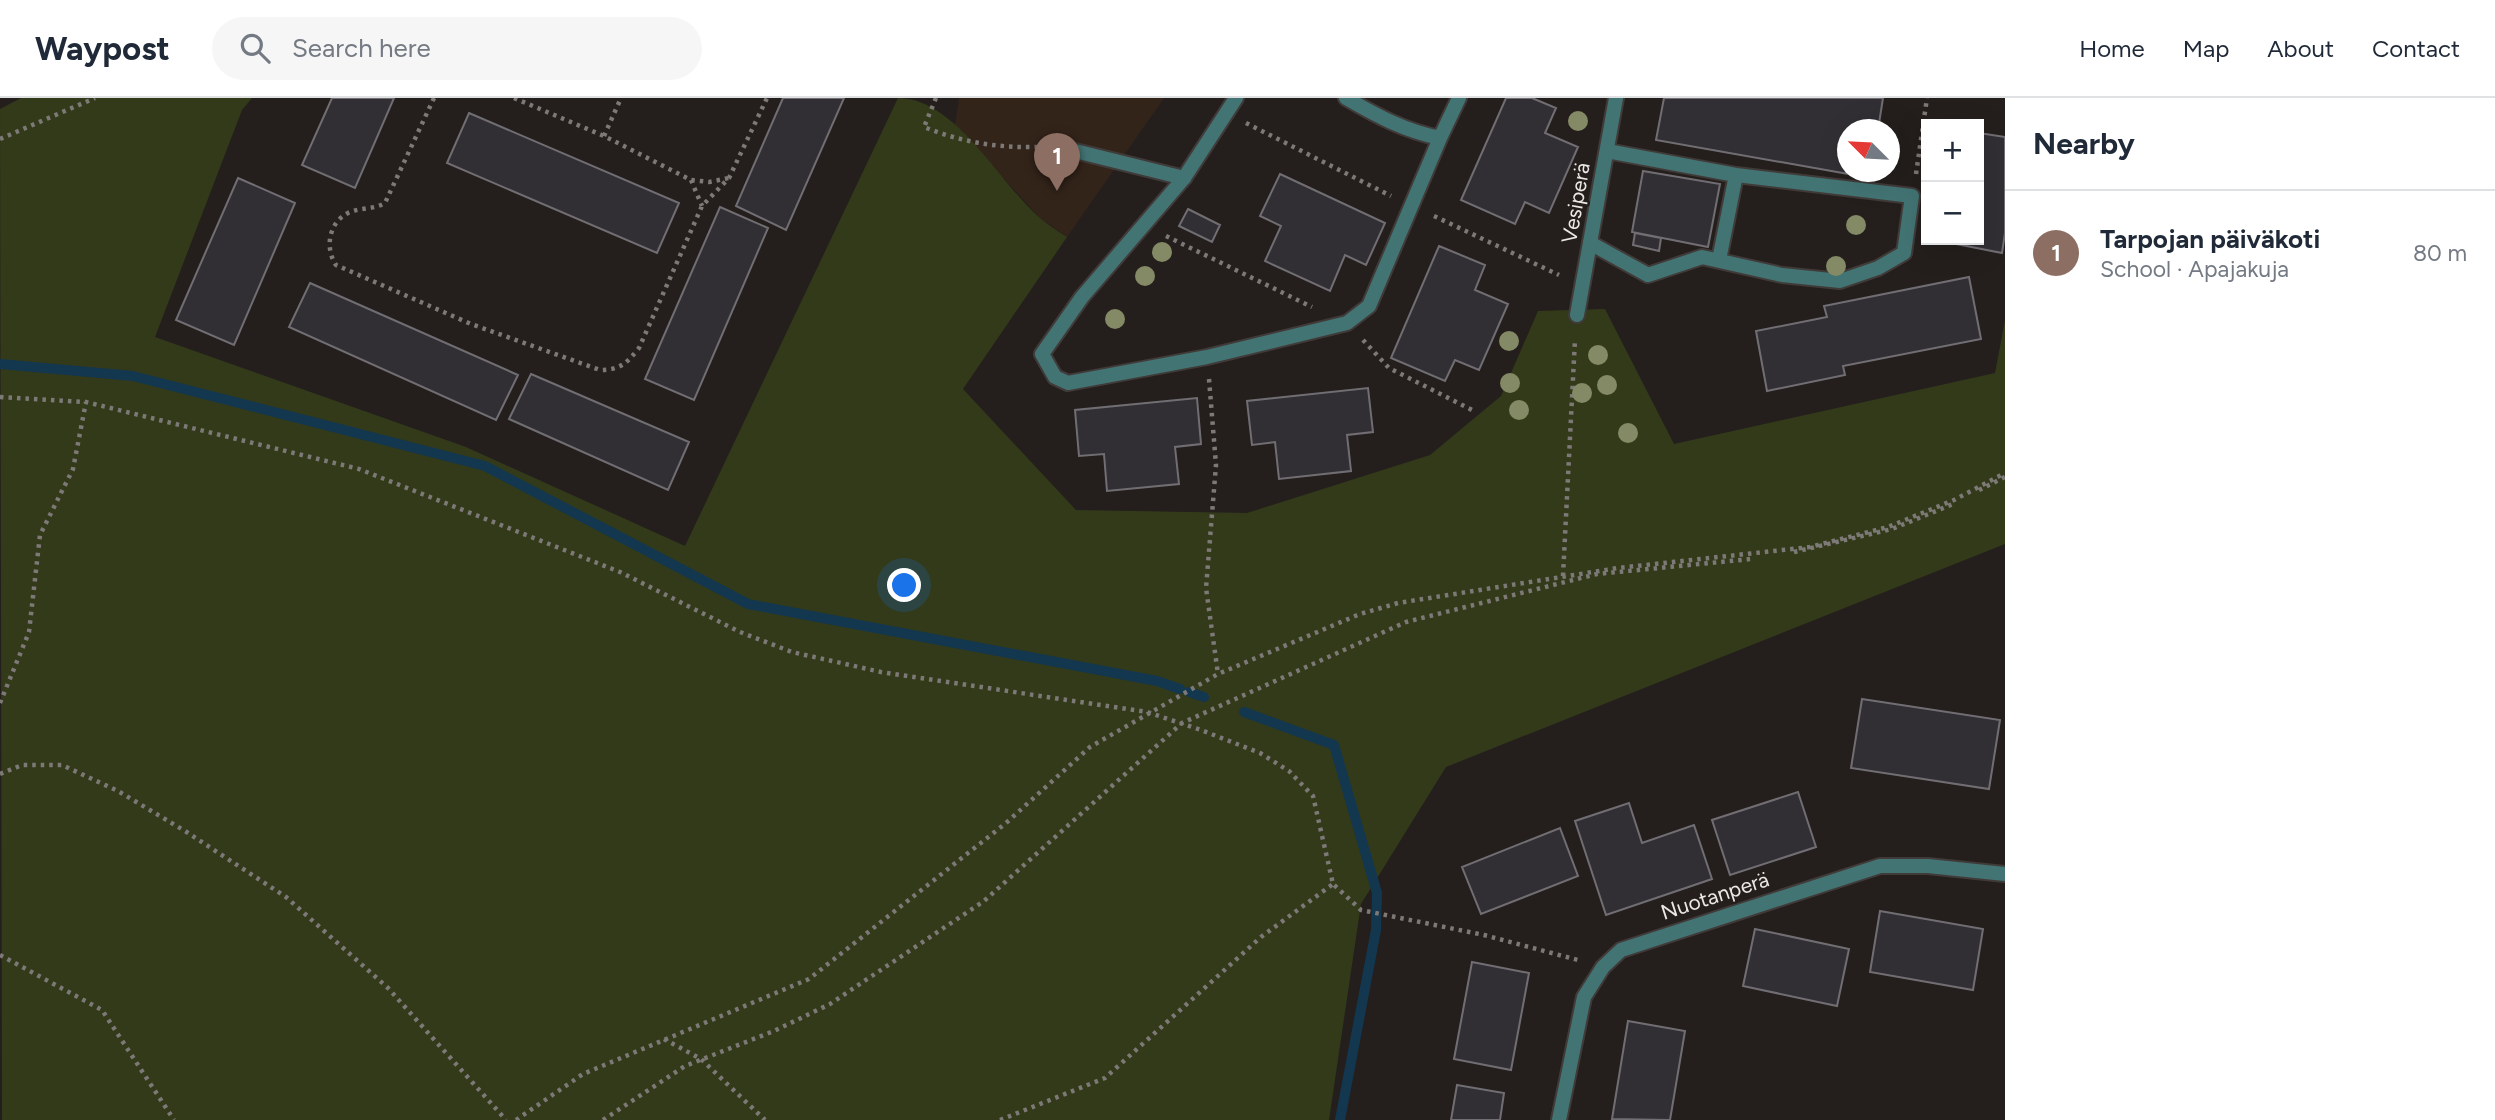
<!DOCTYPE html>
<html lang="en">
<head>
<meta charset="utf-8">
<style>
  body { margin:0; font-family:Figtree,sans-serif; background:#f6f6f7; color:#1f2937 }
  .controls { position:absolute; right:21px; top:21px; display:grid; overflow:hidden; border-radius:0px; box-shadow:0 7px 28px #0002 }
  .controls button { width:63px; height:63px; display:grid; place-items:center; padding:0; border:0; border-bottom:2px solid #e0e1e3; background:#fff; color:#1f2937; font:35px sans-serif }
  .compass { position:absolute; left:1837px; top:21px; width:63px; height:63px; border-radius:50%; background:#fff; box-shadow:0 7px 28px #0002; rotate:294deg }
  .you { position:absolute; left:905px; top:488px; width:24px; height:24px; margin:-18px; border:5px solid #fff; border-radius:50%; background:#1a73e8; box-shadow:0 0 0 10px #1a73e833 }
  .badge { display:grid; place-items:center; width:46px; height:46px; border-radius:50%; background:#636d3f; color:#fff; font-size:23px; font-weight:700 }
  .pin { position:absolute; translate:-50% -58px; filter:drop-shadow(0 2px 4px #0008) }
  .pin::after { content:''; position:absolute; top:37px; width:24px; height:21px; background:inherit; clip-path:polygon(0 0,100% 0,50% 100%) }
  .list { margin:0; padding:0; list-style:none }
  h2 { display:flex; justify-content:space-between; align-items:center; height:91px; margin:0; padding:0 28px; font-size:30px }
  h2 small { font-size:23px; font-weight:400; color:#747a83 }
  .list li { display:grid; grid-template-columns:46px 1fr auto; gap:21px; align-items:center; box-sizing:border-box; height:126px; padding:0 28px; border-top:2px solid #e0e1e3 }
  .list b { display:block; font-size:26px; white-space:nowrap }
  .list p { margin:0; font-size:23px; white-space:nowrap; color:#747a83 }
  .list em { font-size:23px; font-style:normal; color:#747a83 }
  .icon { flex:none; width:38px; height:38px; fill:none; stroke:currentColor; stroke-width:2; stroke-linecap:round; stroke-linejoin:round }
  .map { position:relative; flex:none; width:2005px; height:1022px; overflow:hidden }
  header { display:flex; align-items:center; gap:42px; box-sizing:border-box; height:98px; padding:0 35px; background:#fff; border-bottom:2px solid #e0e1e3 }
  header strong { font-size:33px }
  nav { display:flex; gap:38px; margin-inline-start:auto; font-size:24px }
  .search { width:490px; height:63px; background:#f6f6f7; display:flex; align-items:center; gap:18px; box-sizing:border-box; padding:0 24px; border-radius:38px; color:#747a83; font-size:26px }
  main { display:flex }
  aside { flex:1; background:#fff }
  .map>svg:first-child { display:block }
  .education { fill:#33241a }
  .green { fill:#333a1a }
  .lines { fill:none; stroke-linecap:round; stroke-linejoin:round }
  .stream { stroke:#13374f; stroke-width:10 }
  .building { fill:#322f34; stroke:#716e73; stroke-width:2 }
  .service-casing { stroke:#403b39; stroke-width:18 }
  .minor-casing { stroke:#403b39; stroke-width:18 }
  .path { stroke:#7d7977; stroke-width:4.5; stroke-dasharray:3.5 5; stroke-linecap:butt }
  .service { stroke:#437474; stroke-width:14 }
  .minor { stroke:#437474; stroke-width:14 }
  .tree { fill:#848a65 }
  .labels { text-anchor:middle; stroke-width:5; stroke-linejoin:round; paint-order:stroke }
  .street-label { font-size:21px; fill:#ebe8e6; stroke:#241f1d }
</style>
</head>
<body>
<header>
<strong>Waypost</strong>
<div class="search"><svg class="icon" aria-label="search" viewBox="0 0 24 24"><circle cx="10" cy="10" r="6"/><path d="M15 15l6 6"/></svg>Search here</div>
<nav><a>Home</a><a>Map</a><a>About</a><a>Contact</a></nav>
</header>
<main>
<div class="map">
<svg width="2005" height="1022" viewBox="0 0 2005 1022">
  <rect width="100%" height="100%" fill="#241f1d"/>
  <path class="education" d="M 959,0 L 1164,0 L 1067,139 L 1040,120 L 955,27 Z"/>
  <path class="green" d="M 21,0 L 252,0 L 242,12 L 155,239 L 466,349 L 685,448 L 898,0 C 956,0 1000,86 1040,120 C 1048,127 1058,133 1067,139 L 963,291 L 1076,412 L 1247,415 L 1430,357 L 1501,298 L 1538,213 L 1605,211 L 1674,346 L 1995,275 L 2005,222 L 2005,446 L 1446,669 L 1361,806 L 1329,1022 L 2,1022 L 0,11 Z"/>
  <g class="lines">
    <path class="stream" d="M 0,266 L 133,278 L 485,368 L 748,506 L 1157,583 L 1180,591
      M 1189,594 L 1204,599
      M 1244,614 L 1334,647 L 1377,795 L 1376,832 L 1340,1022"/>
  </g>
  <path class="building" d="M 332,0 L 394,0 L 355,90 L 302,67 Z
    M 783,0 L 844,0 L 786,132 L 736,108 Z
    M 1506,0 L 1532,0 L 1556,10 L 1545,35 L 1578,49 L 1549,115 L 1525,104 L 1515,126 L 1461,102 Z
    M 1664,0 L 1883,0 L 1878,32 L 1848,32 L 1848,74 L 1872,74 L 1871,80 L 1656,42 Z
    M 469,15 L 679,105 L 657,155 L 447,65 Z
    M 1979,35 L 2005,39 L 2005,135 L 2002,155 L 1936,142 L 1979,142 Z
    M 1643,73 L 1720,86 L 1708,149 L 1632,134 Z
    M 1280,76 L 1385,125 L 1366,167 L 1345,157 L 1330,193 L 1265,163 L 1281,128 L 1260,118 Z
    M 238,80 L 295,105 L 234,247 L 176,222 Z
    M 720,109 L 768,130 L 694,302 L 645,281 Z
    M 1188,111 L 1220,127 L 1212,144 L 1179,128 Z
    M 1635,135 L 1661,140 L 1659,153 L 1633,147 Z
    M 1439,148 L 1485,167 L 1475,192 L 1508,206 L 1479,272 L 1455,262 L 1445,283 L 1391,260 Z
    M 1969,179 L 1981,241 L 1843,268 L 1845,277 L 1767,293 L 1756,233 L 1827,219 L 1824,208 Z
    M 310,185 L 518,277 L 496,322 L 289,229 Z
    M 531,276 L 689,344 L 668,392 L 509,321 Z
    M 1368,290 L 1373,334 L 1347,337 L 1351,373 L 1279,381 L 1275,344 L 1252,347 L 1247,303 Z
    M 1197,300 L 1201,346 L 1175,349 L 1179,386 L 1107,393 L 1104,356 L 1079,358 L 1075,312 Z
    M 1862,601 L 2000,622 L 1989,691 L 1851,670 Z
    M 1798,694 L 1816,749 L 1730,777 L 1712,722 Z
    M 1629,705 L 1642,745 L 1694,727 L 1712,781 L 1606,817 L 1575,723 Z
    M 1560,730 L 1578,778 L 1481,816 L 1462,769 Z
    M 1880,813 L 1983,831 L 1973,892 L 1870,874 Z
    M 1755,831 L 1849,851 L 1837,908 L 1743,888 Z
    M 1472,864 L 1529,875 L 1511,972 L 1454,961 Z
    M 1628,923 L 1685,933 L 1670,1022 L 1612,1021 Z
    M 1457,987 L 1504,995 L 1500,1022 L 1451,1022 Z"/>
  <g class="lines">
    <g class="service-casing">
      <path id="service" d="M 1440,40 L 1459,0
        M 1059,49 L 1184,80 L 1082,199 L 1042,256 L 1055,279 L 1068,285 L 1207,259 L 1347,225 L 1369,208 L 1440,40 C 1405,33 1377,18 1346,0
        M 1590,145 L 1648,177 L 1702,159 L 1782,177 L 1840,183 L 1878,170 L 1904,155 L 1912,98 L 1736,77 L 1607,53
        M 1719,162 L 1736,77"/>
    </g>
    <g class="minor-casing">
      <path id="minor" d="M 1184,80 L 1236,0
        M 1577,217 L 1616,0
        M 1559,1022 L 1584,899 L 1603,869 L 1621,852 L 1880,768 L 1928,768 L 2005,776"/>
    </g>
    <path class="path" d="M 434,0 L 385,105 C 373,112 360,109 348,115 C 328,125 325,151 336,167 L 471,226 L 600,272 C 620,272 627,265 639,250 L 702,108 L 729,80 L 767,0
      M 514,0 L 604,38 L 691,82 L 709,84 L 729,80
      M 936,0 L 924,29 C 961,44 997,50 1037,49
      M 1246,25 L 1391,98
      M 604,38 L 621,0
      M 0,41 L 95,0
      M 1916,76 L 1927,0
      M 691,82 L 702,108
      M 1434,118 L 1559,177
      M 1166,138 L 1312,209
      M 1363,242 L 1389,270 L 1476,314
      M 1209,281 L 1216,367 L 1206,490 L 1218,576
      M 0,299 L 86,304 L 359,371 L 620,474 L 740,534 L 792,554 L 881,574 L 1147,614 L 1201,632 L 1260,655 L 1289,673 L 1313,698 L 1333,786 L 1361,812 L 1484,837 L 1578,862
      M 1979,392 L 2005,379
      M 1794,454 L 1892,431 L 1953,406
      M 1563,478 L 1575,241
      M 0,605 L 29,534 L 40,437 L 73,371 L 86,304
      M 0,676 L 22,667 L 62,667 L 118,693 L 185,733 L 286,799 L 388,890 L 506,1022
      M 0,857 L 102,912 L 174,1022
      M 664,941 L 701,961 L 765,1022
      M 516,1022 L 583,976 L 809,881 L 1006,725 L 1090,649 L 1218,576 L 1360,516 L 1398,505 L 1618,470 L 1810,449 L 1888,429 L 1954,402 L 2005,375
      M 603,1022 L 685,968 L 774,933 L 830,906 L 984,803 L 1182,625 L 1406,524 L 1597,476 L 1751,461
      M 1000,1022 L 1105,980 L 1261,839 L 1333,786"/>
    <use href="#service" class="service"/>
    <use href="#minor" class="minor"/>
  </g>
  <g class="tree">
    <circle cx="1578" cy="23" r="10"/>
    <circle cx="1856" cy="127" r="10"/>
    <circle cx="1162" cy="154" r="10"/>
    <circle cx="1836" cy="168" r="10"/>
    <circle cx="1145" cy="178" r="10"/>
    <circle cx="1115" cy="221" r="10"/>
    <circle cx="1509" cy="243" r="10"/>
    <circle cx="1598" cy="257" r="10"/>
    <circle cx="1510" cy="285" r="10"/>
    <circle cx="1607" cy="287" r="10"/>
    <circle cx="1582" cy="295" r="10"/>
    <circle cx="1519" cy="312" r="10"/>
    <circle cx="1628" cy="335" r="10"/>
  </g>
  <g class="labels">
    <g class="street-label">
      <text transform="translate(1576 105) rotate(-80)" y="7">Vesiperä</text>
      <text transform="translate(1715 798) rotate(-18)" y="7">Nuotanperä</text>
    </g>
  </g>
</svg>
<div class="controls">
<button>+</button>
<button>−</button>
</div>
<svg class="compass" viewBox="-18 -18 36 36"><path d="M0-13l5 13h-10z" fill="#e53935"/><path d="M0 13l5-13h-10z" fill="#747a83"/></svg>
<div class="you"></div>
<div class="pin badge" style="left:1057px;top:93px;background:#8d6e63">1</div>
</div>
<aside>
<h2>Nearby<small></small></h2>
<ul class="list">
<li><span class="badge" style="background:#8d6e63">1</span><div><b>Tarpojan päiväkoti</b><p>School · Apajakuja</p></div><em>80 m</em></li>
</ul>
</aside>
</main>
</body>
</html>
